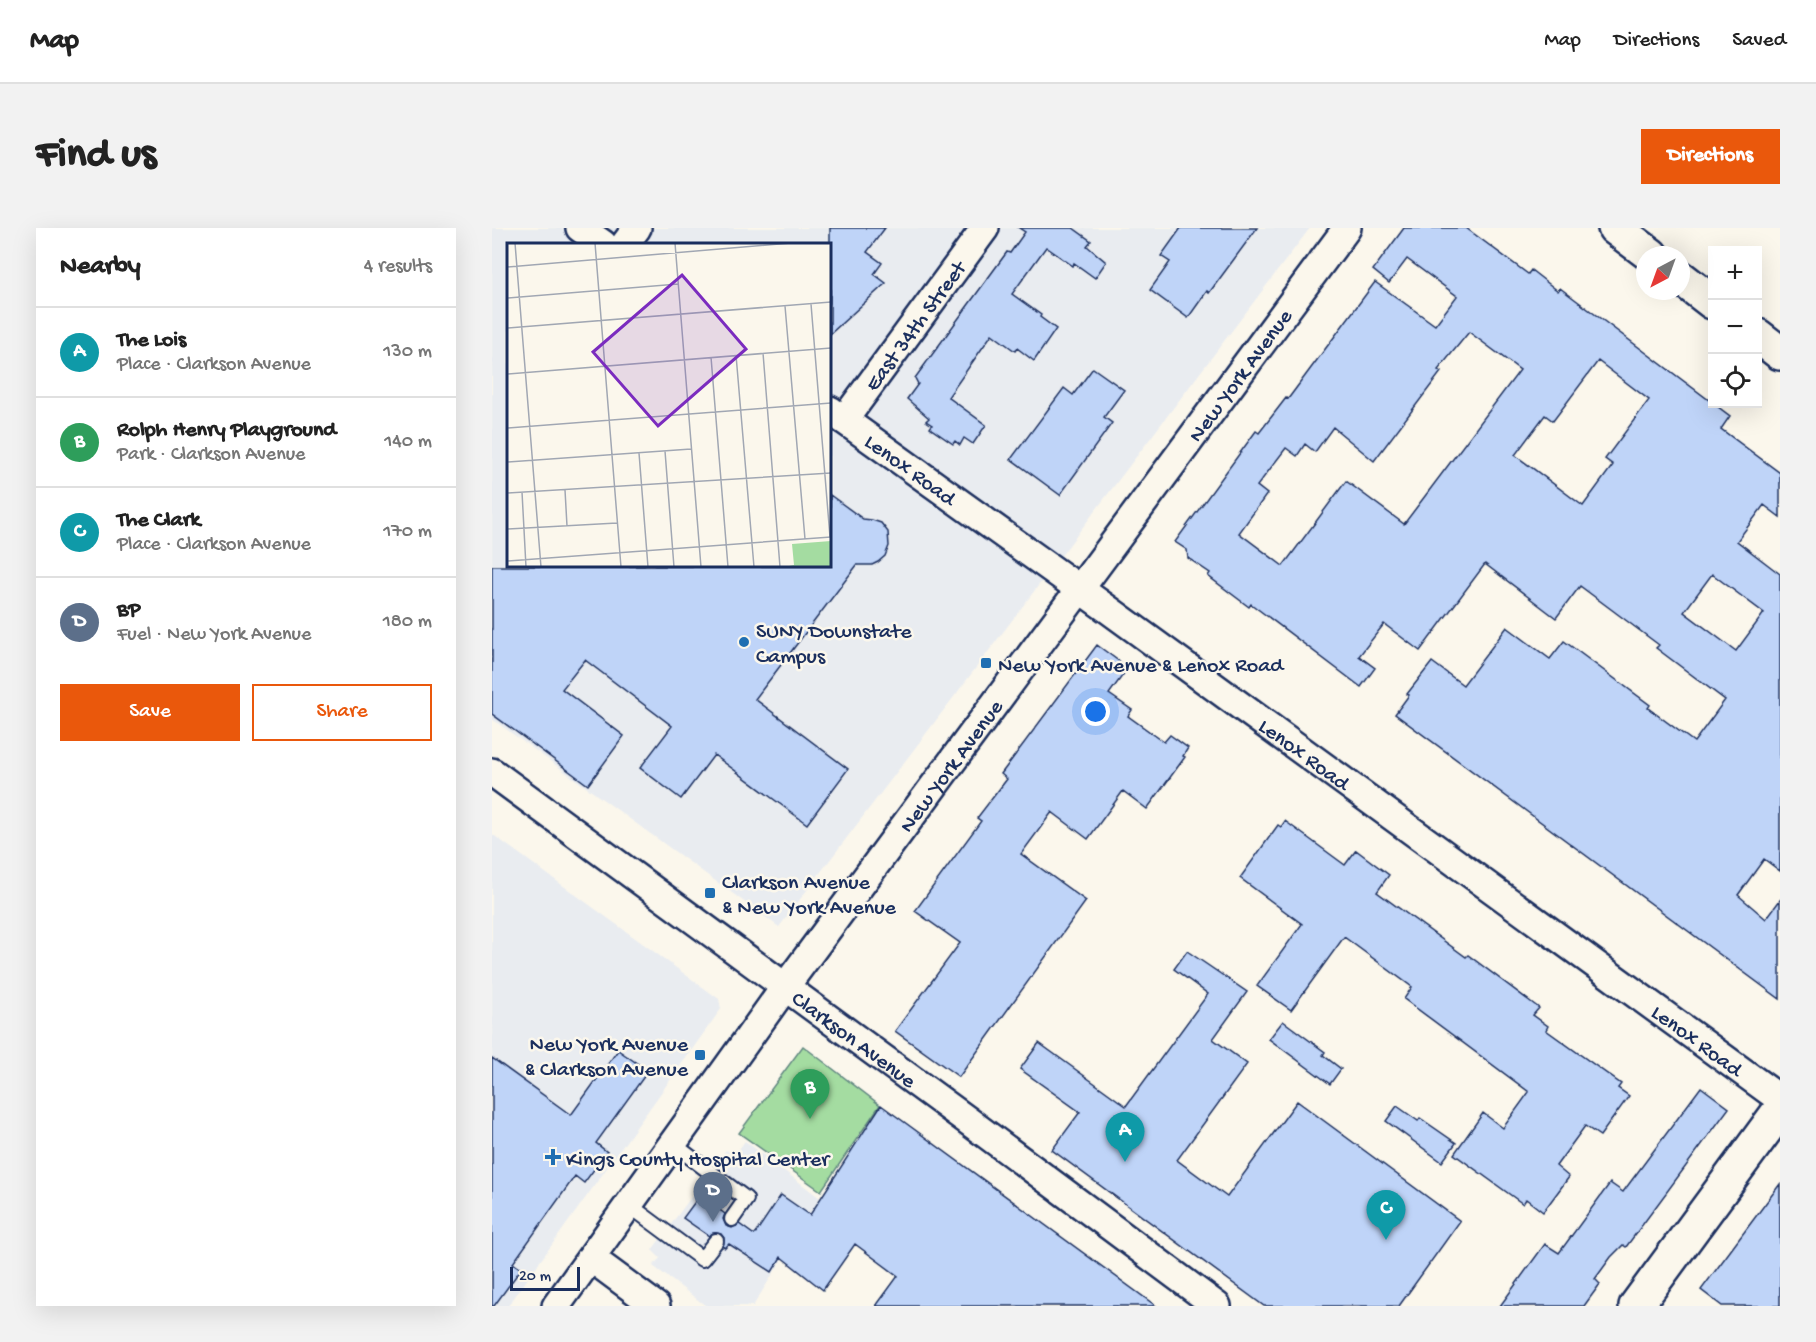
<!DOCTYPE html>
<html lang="en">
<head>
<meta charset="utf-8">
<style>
  body { margin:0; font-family:"Gochi Hand",sans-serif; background:#f2f2f2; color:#222 }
  .controls { position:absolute; right:18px; top:18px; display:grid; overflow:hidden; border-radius:0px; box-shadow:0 6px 24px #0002 }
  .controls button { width:54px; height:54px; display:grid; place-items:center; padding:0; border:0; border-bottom:2px solid #e0e0e0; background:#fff; color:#222; font:30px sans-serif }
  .compass { position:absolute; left:1144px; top:18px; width:54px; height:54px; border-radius:50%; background:#fff; box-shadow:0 6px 24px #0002; rotate:221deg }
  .scale { position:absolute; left:18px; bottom:15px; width:70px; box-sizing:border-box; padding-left:6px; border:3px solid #1b2f5e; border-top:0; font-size:16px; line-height:21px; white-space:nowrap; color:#1b2f5e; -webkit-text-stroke:4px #fbf7ec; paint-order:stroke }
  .you { position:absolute; left:604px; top:484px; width:21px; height:21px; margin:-15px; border:4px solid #fff; border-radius:50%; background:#1a73e8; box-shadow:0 0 0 9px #1a73e833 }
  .badge { display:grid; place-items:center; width:39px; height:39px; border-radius:50%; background:#ea580c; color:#fff; font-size:20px; font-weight:700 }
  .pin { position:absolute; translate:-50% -50px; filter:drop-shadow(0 2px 3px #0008) }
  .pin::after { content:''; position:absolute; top:32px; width:21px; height:18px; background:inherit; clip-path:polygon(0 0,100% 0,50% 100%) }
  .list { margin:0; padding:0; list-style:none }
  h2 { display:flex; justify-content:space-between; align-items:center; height:78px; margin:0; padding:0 24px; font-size:26px }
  h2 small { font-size:20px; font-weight:400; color:#767676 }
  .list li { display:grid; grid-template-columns:39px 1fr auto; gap:18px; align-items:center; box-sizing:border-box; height:90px; padding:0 24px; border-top:2px solid #e0e0e0 }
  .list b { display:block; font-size:22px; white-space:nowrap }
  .list p { margin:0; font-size:20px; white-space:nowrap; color:#767676 }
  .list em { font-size:20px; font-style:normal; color:#767676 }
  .actions { display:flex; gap:12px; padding:18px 24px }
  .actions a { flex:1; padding:14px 0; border:2px solid #ea580c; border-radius:0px; text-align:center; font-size:21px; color:#ea580c }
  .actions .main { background:#ea580c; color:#fff }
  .icon { flex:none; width:33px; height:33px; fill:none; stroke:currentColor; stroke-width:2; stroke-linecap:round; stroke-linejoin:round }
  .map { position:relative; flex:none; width:1288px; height:1078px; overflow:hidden; border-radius:0px }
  header { display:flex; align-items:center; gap:36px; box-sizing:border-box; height:84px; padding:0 30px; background:#fff; border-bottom:2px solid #e0e0e0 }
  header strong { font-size:28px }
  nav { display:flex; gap:33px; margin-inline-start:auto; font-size:21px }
  .intro { display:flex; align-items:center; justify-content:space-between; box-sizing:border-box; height:144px; padding:0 36px }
  h1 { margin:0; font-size:42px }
  .button { padding:15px 27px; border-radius:0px; background:#ea580c; color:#fff; font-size:21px; font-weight:700 }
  main { display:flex; gap:36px; padding:0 36px }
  aside { flex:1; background:#fff; border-radius:0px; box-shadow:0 6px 24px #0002 }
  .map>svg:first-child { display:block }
  .built { fill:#e9ecf0; fill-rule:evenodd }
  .green { fill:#a4dca1; stroke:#608680; stroke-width:1.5 }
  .building { fill:#bfd4f8; stroke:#1b2f5e; stroke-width:1.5; fill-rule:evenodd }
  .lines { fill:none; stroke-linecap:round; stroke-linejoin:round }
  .lane-casing { stroke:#1b2f5e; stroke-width:18 }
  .street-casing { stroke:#1b2f5e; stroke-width:32 }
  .secondary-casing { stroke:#1b2f5e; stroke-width:38 }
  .highway-casing { stroke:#1b2f5e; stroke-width:38 }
  .lane { stroke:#fbf7ec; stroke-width:14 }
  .street { stroke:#fbf7ec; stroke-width:27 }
  .secondary { stroke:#fbf7ec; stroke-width:33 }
  .highway { stroke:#fbf7ec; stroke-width:33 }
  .poi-dot { fill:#1f6fb2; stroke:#fbf7ec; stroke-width:2 }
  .labels { text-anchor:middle; stroke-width:5; stroke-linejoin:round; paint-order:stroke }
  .street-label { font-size:22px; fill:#1b2f5e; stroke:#fbf7ec }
  .poi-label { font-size:22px; fill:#1b2f5e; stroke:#fbf7ec; text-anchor:start }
  .inset-road { fill:none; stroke:#a1a7b3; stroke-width:1.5 }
  .view { fill:#7b2cbf; fill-opacity:0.15; stroke:#7b2cbf; stroke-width:3 }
  .inset-edge { fill:none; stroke:#1b2f5e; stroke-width:3 }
</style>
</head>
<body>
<header>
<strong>Map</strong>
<nav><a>Map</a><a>Directions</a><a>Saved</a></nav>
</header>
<div class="intro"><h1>Find us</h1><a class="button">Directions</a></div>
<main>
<aside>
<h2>Nearby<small>4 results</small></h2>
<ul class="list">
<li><span class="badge" style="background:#0f9aa8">A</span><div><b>The Lois</b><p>Place · Clarkson Avenue</p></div><em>130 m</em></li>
<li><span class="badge" style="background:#2e9e5b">B</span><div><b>Rolph Henry Playground</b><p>Park · Clarkson Avenue</p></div><em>140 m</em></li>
<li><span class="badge" style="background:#0f9aa8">C</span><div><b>The Clark</b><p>Place · Clarkson Avenue</p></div><em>170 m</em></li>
<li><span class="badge" style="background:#5c6f8a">D</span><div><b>BP</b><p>Fuel · New York Avenue</p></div><em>180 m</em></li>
</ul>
<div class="actions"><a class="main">Save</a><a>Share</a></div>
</aside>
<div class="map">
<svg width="1288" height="1078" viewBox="0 0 1288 1078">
  <rect width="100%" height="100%" fill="#fbf7ec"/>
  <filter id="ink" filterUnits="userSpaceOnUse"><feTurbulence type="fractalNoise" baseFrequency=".0167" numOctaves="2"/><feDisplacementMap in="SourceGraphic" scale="12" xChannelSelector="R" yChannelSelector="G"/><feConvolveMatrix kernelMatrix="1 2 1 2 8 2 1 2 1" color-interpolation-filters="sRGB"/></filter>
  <g filter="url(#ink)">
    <path class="built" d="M 0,0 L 818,0 L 287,699 L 0,491 ZM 16,16 L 338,16 L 338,338 L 16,338 Z
      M 0,606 L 227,771 L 229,781 L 16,1078 L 0,1078 Z
      M 253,913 L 328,970 L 261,1078 L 214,1078 L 161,1038 L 168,1030 L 160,1022 L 234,922 L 242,928 Z"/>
    <path class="green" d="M 311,818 L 388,877 L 329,963 L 247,905 Z"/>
    <path class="building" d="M 338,0 L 393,0 L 375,24 L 390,35 L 382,46 L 394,55 L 338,106 Z
      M 527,0 L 581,0 L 599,13 L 595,18 L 614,34 L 603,50 L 582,35 L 581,38 L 554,19 L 520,66 L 549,87 L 548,89 L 564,101 L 542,133 L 525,120 L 523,123 L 500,106 L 456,169 L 494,197 L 481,216 L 472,210 L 468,217 L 463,213 L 461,216 L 438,200 L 440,197 L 434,193 L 437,190 L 415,171 L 426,156 L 423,150 L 515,24 L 518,25 L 533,4 Z
      M 689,0 L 765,0 L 717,65 L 715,63 L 696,90 L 658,62 L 678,34 L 669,28 Z
      M 912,0 L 974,0 L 1036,46 L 1039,42 L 1066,63 L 1068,60 L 1238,188 L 1229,201 L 1288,245 L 1288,289 L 1272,277 L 1245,313 L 1288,346 L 1288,643 L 1272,631 L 1246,667 L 1274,691 L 1288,672 L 1288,771 L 903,486 L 917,467 L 915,466 L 940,434 L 971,457 L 1015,399 L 1058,431 L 1072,413 L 1158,477 L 1156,480 L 1202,514 L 1233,472 L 1164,420 L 1167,417 L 1088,358 L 1064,390 L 993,336 L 928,423 L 892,396 L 867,428 L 883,440 L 869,459 L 759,376 L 757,379 L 716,348 L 718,345 L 696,330 L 695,322 L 683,314 L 764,203 L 767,205 L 794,170 L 796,171 L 883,54 L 943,97 L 965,68 L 915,31 L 897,55 L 881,42 ZM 977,104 L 1028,142 L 912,296 L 854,253 L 791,338 L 747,305 L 775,266 L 765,258 L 794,220 L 805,228 L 813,216 L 823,224 L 841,199 L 882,233 L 949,144 L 946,142 ZM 1106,133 L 1157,172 L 1113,231 L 1121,237 L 1091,278 L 1023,227 L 1053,187 L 1061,193 ZM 1220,346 L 1272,385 L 1244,423 L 1192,384 Z
      M 601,140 L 632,162 L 612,189 L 620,195 L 568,267 L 519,231 L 572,160 L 581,167 Z
      M 338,267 L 371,291 L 380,292 L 389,295 L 396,304 L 397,318 L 393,328 L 386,334 L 380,337 L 365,337 L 263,471 L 356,541 L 315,596 L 222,527 L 189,571 L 148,540 L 180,498 L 93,432 L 70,461 L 132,508 L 96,557 L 0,486 L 0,338 L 338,338 Z
      M 605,417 L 636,440 L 617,466 L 640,482 L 636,488 L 672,514 L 678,507 L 696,520 L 691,528 L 693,529 L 655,581 L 631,563 L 596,611 L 560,584 L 529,626 L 594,673 L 467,849 L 403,803 L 468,715 L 423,683 L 489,593 L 485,590 L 515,551 L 509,546 Z
      M 793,593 L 853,637 L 864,622 L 897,647 L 885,664 L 974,729 L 976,727 L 1047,780 L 1041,787 L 1056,798 L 1054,802 L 1129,856 L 1126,860 L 1137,868 L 1108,908 L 1093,898 L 1064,938 L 1077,949 L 1051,984 L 1034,971 L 1031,976 L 962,926 L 991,885 L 1011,900 L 1037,864 L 912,771 L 920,759 L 852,709 L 799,782 L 765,758 L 810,696 L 748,650 L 786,597 L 789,599 Z
      M 695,723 L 755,764 L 721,811 L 755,836 L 685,932 L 735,969 L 805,873 L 968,993 L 907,1078 L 772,1078 L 560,922 L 588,884 L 528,841 L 547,815 L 634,878 L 716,766 L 682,741 Z
      M 791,793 L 833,824 L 831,827 L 849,841 L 838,856 L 777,811 Z
      M 126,822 L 156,843 L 104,915 L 115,924 L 92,955 L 83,948 L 21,1035 L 29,1041 L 2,1078 L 0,1078 L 0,830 L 79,887 Z
      M 1209,859 L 1237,880 L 1134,1019 L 1131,1017 L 1119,1029 L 1103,1051 L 1108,1056 L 1092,1078 L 1008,1078 L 1053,1016 L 1067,1025 L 1118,955 L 1131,964 Z
      M 389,877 L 664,1078 L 384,1078 L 406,1048 L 363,1016 L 331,1062 L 289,1029 L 280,1044 L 237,1016 L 233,1020 L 231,1019 L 232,1010 L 229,1006 L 221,1005 L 217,1008 L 191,990 L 208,967 L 233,986 L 231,991 L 234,998 L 240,1000 L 247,996 L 261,1006 L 263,1006 L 289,967 L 318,987 Z
      M 905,878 L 926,893 L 928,890 L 964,915 L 950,934 L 894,893 Z
      M 1288,956 L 1288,1078 L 1230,1078 L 1209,1062 Z"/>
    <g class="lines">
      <g class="lane-casing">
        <path id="lane" d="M 181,916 L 254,971 L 240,991
          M 137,977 L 210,1031 L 224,1013"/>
      </g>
      <g class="street-casing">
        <g id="street">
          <path d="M 88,0 L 111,16"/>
          <path d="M 133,16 L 145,0"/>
          <path id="s1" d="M 338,182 L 617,382 L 1288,871"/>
          <path id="s2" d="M 352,192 L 493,0"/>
          <path id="s3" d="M 0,544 L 475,892 L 725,1078"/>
          <path d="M 99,1030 L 164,1078"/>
          <path id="s4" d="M 64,1078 L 293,759 L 855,0"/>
        </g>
      </g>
      <g class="secondary-casing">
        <path id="secondary" d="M 1144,1078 L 1288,882"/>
      </g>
      <g class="highway-casing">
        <path id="highway" d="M 1123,0 L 1159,27
          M 1189,50 L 1220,74
          M 1266,108 L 1288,125"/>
      </g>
      <use href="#lane" class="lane"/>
      <use href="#street" class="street"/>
      <use href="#secondary" class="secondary"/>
      <use href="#highway" class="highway"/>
    </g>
  </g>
  <g class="poi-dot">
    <circle cx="252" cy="414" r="6"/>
    <rect x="488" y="429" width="12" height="12" rx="3"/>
    <rect x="212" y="659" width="12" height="12" rx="3"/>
    <rect x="202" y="821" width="12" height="12" rx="3"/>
    <path d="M58 920h6v6h6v6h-6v6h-6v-6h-6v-6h6z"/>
  </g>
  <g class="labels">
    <g class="street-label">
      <text dy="8" stroke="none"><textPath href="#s2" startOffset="118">East 34th Street</textPath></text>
      <text dy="8" stroke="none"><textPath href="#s4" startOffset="1155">New York Avenue</textPath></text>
      <text dy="8" stroke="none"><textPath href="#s1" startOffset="100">Lenox Road</textPath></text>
      <text dy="8" stroke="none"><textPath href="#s1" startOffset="586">Lenox Road</textPath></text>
      <text dy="8" stroke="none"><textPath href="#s4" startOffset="669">New York Avenue</textPath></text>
      <text dy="8" stroke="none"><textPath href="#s3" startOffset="450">Clarkson Avenue</textPath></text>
      <text dy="8" stroke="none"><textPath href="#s1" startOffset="1072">Lenox Road</textPath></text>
    </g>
    <g class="poi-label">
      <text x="264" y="409">SUNY Downstate<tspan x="264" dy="25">Campus</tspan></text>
      <text x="506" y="443">New York Avenue &amp; Lenox Road</text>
      <text x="230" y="660">Clarkson Avenue<tspan x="230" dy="25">&amp; New York Avenue</tspan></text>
      <text x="196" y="822" text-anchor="end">New York Avenue<tspan x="196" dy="25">&amp; Clarkson Avenue</tspan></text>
      <text x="74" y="937">Kings County Hospital Center</text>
    </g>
  </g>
  <g transform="translate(15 15)">
    <rect width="324" height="324" fill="#fbf7ec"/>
    <path d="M 324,298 L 324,324 L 277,324 L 287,322 L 285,301 Z" fill="#a4dca1"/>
    <path class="inset-road" d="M 8,0 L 34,324M 88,0 L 114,324M 168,0 L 194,324M 0,24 L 284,0M 0,55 L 171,41M 304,61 L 323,294M 278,63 L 298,296M 0,85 L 324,59M 256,110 L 273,324M 229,112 L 247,324M 204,114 L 221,324M 0,131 L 324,105M 0,185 L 324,160M 158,208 L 167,324M 132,210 L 141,324M 0,219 L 184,206M 58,247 L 60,283M 15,249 L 19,324M 0,250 L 324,230M 0,286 L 110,280M 0,318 L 324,294"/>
    <path class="view" d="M 175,32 L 239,106 L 151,183 L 86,109 Z"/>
    <rect width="324" height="324" class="inset-edge"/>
  </g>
</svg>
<div class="controls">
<button>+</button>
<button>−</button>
<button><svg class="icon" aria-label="locate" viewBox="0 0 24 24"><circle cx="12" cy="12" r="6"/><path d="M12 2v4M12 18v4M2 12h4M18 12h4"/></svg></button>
</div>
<svg class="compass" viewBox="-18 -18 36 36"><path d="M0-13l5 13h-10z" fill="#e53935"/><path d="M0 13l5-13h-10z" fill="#767676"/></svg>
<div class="scale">20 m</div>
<div class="you"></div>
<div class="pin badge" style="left:633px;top:934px;background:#0f9aa8">A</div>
<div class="pin badge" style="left:318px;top:891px;background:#2e9e5b">B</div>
<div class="pin badge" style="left:894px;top:1012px;background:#0f9aa8">C</div>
<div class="pin badge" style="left:221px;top:994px;background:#5c6f8a">D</div>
</div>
</main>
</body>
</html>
